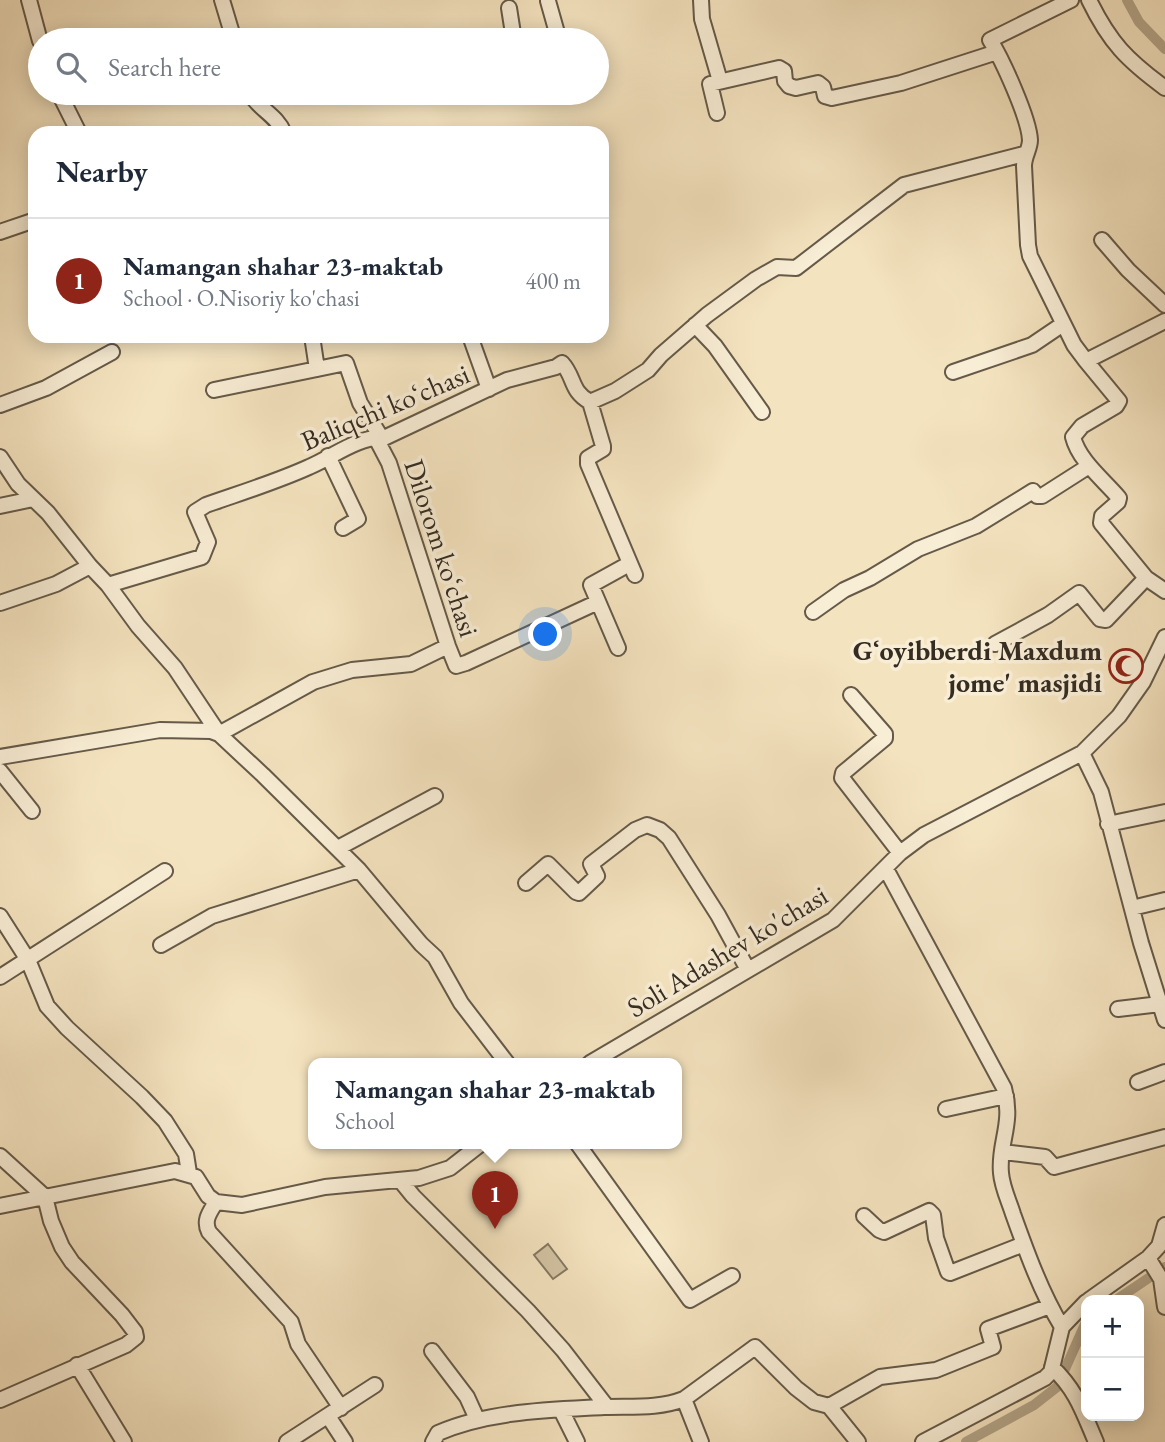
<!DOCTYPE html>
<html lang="en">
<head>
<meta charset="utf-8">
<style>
  body { margin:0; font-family:"EB Garamond",serif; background:#f2f2f3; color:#1f2937 }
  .controls { position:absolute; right:21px; bottom:21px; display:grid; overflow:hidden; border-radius:14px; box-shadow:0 4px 18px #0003 }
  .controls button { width:63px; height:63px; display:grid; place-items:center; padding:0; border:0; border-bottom:2px solid #e0e1e3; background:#fff; color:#1f2937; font:35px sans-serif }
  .you { position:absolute; left:546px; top:635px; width:24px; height:24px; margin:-18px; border:5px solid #fff; border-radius:50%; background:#1a73e8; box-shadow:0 0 0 10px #1a73e833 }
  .badge { display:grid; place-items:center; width:46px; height:46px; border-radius:50%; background:#8f2418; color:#fff; font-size:23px; font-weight:700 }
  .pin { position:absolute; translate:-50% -58px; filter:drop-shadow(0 2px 4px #0008) }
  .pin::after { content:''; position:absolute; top:37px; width:24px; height:21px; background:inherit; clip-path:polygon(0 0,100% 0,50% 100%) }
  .popup { position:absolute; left:308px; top:1058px; width:374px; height:91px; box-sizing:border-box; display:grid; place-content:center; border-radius:14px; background:#fff; filter:drop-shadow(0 2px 5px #0005); font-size:23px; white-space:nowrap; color:#747a83 }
  .popup b { font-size:26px; color:#1f2937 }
  .popup::after { content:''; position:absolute; left:50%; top:100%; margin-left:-14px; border:14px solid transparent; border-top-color:#fff }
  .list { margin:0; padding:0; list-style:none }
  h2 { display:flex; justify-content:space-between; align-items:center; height:91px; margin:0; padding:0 28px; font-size:30px }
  h2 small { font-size:23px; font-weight:400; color:#747a83 }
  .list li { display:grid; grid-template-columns:46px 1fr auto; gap:21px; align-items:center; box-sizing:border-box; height:126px; padding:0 28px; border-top:2px solid #e0e1e3 }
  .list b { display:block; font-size:26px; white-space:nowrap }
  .list p { margin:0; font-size:23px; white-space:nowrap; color:#747a83 }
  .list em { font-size:23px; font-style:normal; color:#747a83 }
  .icon { flex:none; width:38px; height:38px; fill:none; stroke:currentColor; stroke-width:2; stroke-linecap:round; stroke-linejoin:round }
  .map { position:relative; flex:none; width:1165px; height:1442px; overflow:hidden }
  .search { position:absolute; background:#fff; box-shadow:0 4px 18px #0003; left:28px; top:28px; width:581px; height:77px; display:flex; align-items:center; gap:18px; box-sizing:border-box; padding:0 24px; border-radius:38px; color:#747a83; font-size:26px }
  .panel { position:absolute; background:#fff; box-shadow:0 4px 18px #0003; left:28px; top:126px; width:581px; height:217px; border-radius:21px }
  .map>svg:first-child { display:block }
  .pitch { fill:#d4c4a4; stroke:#847863; stroke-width:2 }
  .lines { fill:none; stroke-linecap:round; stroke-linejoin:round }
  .canal { stroke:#b3a58a; stroke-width:10 }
  .minor-casing { stroke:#655a49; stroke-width:18 }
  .minor { stroke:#f8edd5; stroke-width:14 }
  .labels { text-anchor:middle; stroke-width:7; stroke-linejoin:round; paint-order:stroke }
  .street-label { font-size:28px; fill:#352c22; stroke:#f8edd5 }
  .poi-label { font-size:28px; font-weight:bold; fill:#352c22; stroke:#f8edd5; text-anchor:end }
</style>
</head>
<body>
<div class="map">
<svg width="1165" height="1442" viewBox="0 0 1165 1442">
  <rect width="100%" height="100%" fill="#f4e3bf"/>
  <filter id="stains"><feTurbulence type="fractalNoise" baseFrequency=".00286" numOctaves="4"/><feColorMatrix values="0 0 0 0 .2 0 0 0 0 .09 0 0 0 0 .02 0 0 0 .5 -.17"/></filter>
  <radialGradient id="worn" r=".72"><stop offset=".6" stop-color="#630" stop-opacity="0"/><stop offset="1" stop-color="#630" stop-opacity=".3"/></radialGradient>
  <path class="pitch" d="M 548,1244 L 567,1269 L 553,1279 L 534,1255 Z"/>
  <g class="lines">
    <path class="canal" d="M 1127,0 L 1139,22 L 1165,49
      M 1116,1300 L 1165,1267
      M 966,1442 L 1034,1405 L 1057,1387 L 1086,1322"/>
    <g class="minor-casing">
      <path id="minor" d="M 29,0 L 40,41
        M 222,0 L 234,40
        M 701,0 L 702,19 L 720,81
        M 1071,0 L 990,40 C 1002,59 1029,118 1030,140 C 1030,149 1024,156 1024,166 L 1028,245 L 1030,256 L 1074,345 L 1086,361
        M 1089,0 C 1110,43 1127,60 1165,88
        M 548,1 L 559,40
        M 509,8 L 514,40
        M 59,93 L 79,133
        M 250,93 C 258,109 277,115 284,133
        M 717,113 L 710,84 L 779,68 L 784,71 L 785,81 L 789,86 L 796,88 L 818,83 L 823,87 L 825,96 L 832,98 L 901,83 L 997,52
        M 0,232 L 35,220
        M 1102,240 L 1128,270 L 1165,305
        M 1165,321 L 1086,361 L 1119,401 L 1116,406 L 1082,426 L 1073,437 C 1079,461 1104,480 1119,498 L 1118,502 L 1102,516 L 1101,523 L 1146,578 L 1165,591
        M 695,325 L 715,346 L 762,412
        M 312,336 L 317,369 L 346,363 L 360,403 L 379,434 L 378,442 L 389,463 L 448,646 L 456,666 L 466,663 L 598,602
        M 470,336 L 489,389
        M 953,372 L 1032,345 L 1063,324
        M 214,390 L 317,369
        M 590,402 L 603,446 L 603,449 L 588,458 L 588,464 L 635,575
        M 0,405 L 46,388 L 112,352
        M 328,456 L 358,519 L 343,528
        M 0,457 L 18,484 L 48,513 L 90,566 L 108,585 L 138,626 L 175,668 L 219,734 L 263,775 L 359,870 L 421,944 L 435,957 L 461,1003 L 507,1063
        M 0,506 L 33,499
        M 108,585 L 202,557 L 208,542 L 195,512 L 206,505 C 240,493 276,482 309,467 C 333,457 358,436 384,438 L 507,380 L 556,367 L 562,363 C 575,377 570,391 590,402 L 615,391 L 648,370 L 661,355 L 707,315 L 756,279 L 777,267 L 796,268 L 904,185 L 1024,154
        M 0,603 L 56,584 L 90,566
        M 813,612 L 844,590 L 870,578 L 918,549 L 976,526 L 1033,491 L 1037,496 L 1042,496 L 1089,466
        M 995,644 L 1048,615 L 1079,593 L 1100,619 L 1106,620 L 1146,578
        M 618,648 L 591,585 L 629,564
        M 851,695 L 885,734 L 885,738 L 843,773 L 842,778 L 900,853
        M 1082,753 L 1101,792 L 1141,943 L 1165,1020
        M 0,757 L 160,730 L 211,731 L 219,734 L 313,682 L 352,670 L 411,664 L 448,646
        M 0,771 L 32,811
        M 1108,824 L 1165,812
        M 338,848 L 435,796
        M 886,869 L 1004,1088 C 1014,1124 998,1143 1001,1173 C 1002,1187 1009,1201 1013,1214 C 1027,1253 1041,1292 1062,1327
        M 526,883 L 548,864 L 576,892 L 579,893 L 597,876 L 591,864 L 635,830 L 647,825 L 660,830 L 669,838 L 718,915 L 748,970
        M 1132,908 L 1165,900
        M 0,916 L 28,960 L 47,1006 L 67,1028 L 142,1097 L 165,1121 L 186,1154 L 189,1173
        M 161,945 L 212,916 L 359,870
        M 0,977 L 165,871
        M 1118,1009 L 1160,1004
        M 590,1063 L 833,920 L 900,853 L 924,835 L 1082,753 L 1119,716 L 1143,682 L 1165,637
        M 1138,1082 L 1165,1072
        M 946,1109 L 1006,1096
        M 577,1143 L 690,1300 L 732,1276
        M 1003,1152 L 1045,1157 L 1054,1167 L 1165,1137
        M 0,1156 L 45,1197 L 51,1221 L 62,1247 L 72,1262 L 122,1315 L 135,1332 L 136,1337 L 126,1345 L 0,1400
        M 400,1180 L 413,1196 L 528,1311 L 563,1350 L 607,1407
        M 216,1202 C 210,1212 203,1220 209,1232 L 291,1322 L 298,1344 L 341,1408
        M 0,1206 L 175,1171 L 196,1177 L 208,1196 L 216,1202 L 242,1205 L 325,1187 L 419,1178 L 450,1168 L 482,1143
        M 864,1216 L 879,1230 L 884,1232 L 929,1211 L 933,1215 L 936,1238 L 948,1272 L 950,1273 L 1024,1244
        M 1148,1258 L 1161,1279 L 1165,1307
        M 1089,1300 L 1148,1258 L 1159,1246 L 1165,1225
        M 432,1351 L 467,1397 L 477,1419
        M 77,1365 L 124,1442
        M 1052,1367 C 1077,1391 1083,1412 1096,1442
        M 684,1399 L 701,1442
        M 829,1406 L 880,1377 L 936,1370 L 993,1347 L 988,1329 L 1050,1306
        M 561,1410 L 577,1442
        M 328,1416 L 345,1442
        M 287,1442 L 375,1385
        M 433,1442 L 438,1433 C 489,1411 549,1410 604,1407 C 632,1406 658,1409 684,1399 L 755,1347 L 796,1388 L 814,1402 L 829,1406 L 858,1442
        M 923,1442 L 1045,1378 L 1051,1372 L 1062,1327 L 1086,1302"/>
    </g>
    <use href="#minor" class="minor"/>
  </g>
  <defs>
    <g id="mosque-ring" transform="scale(1.75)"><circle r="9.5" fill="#f8edd5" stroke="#8f2418" stroke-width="1.5"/><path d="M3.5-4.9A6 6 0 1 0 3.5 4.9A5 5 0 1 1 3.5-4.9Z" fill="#8f2418"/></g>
  </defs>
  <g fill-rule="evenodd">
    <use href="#mosque-ring" x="1126" y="666"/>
  </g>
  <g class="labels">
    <g class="street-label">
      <text transform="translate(385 407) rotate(-23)" y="10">Baliqchi koʻchasi</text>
      <text transform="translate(442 548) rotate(72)" y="10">Dilorom koʻchasi</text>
      <text transform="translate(727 951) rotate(-31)" y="10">Soli Adashev ko'chasi</text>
    </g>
    <g class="poi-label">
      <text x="1102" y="660">Gʻoyibberdi Maxdum<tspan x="1102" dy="32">jome' masjidi</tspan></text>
    </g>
  </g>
  <rect width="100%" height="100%" filter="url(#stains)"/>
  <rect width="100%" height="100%" fill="url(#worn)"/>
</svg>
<div class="controls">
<button>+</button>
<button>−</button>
</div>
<div class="you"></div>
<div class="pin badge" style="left:495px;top:1229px">1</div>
<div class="popup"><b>Namangan shahar 23-maktab</b>School</div>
<div class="search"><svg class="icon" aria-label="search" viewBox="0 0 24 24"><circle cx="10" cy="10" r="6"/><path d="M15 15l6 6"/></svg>Search here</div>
<section class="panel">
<h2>Nearby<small></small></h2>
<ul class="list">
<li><span class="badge">1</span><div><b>Namangan shahar 23-maktab</b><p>School · O.Nisoriy ko'chasi</p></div><em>400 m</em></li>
</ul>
</section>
</div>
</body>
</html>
